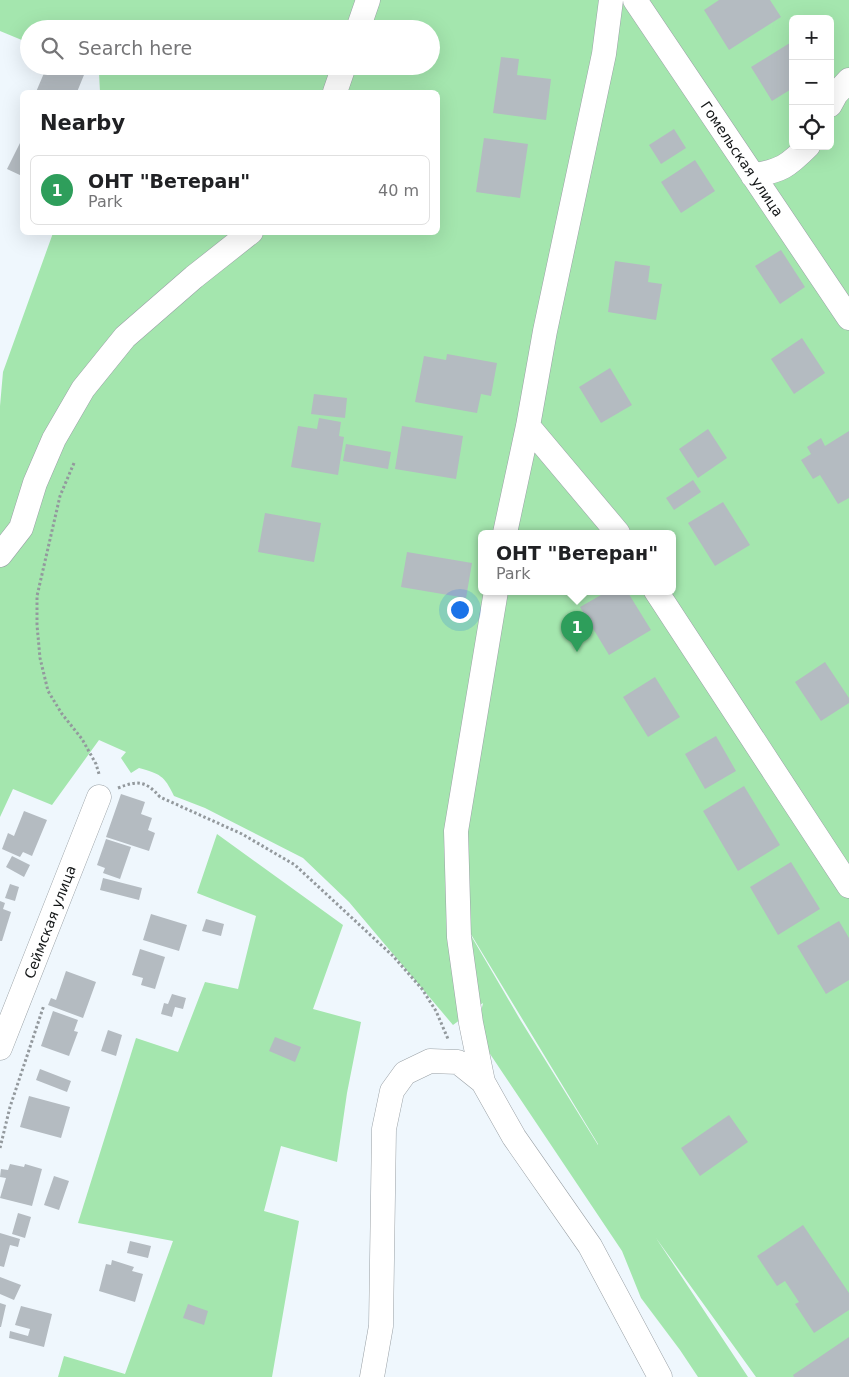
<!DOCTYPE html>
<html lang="en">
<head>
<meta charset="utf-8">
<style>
  body { margin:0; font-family:"DejaVu Sans",sans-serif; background:#f2f2f2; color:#202124 }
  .controls { position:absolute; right:15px; top:15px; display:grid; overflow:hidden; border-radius:8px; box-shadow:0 5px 20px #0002 }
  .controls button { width:45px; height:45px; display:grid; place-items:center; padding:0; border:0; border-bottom:1px solid #e0e0e0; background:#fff; color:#202124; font:25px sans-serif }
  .you { position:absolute; left:459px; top:609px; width:18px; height:18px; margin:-12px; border:4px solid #fff; border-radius:50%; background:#1a73e8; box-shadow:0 0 0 8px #1a73e833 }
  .badge { display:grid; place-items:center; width:32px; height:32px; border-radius:50%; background:#0f766e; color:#fff; font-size:16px; font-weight:700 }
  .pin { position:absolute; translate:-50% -41px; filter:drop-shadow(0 1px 2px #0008) }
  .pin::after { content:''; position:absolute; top:26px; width:18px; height:15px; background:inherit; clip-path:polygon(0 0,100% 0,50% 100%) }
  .popup { position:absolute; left:478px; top:530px; width:198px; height:65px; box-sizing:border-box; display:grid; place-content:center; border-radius:8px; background:#fff; filter:drop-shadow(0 1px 4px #0005); font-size:16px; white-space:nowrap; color:#757577 }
  .popup b { font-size:19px; color:#202124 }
  .popup::after { content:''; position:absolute; left:50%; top:100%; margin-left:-10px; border:10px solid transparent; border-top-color:#fff }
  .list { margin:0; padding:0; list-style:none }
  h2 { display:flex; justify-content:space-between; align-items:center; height:65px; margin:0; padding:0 20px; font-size:21px }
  h2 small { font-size:16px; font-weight:400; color:#757577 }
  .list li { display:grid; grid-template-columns:32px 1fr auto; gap:15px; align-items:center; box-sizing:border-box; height:70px; margin:0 10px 10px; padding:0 10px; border:1px solid #e0e0e0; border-radius:8px }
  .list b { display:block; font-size:19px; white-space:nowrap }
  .list p { margin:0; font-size:16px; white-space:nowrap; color:#757577 }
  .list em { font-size:16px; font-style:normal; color:#757577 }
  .icon { flex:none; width:28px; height:28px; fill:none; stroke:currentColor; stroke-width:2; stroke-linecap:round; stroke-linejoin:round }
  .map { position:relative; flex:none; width:849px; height:1377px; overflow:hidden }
  .search { position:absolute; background:#fff; box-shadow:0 5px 20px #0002; left:20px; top:20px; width:420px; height:55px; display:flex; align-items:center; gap:12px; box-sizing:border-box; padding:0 18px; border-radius:28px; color:#757577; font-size:19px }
  .panel { position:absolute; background:#fff; box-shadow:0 5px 20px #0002; left:20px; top:90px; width:420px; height:145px; border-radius:8px }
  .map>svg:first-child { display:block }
  .green { fill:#a4e6ae; fill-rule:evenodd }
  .building { fill:#b4bbc1 }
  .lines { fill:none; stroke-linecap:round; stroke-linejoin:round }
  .minor-casing { stroke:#9aa1a6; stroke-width:25 }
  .path { stroke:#93999d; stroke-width:3; stroke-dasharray:2.5 2.5; stroke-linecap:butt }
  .minor { stroke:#fff; stroke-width:24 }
  .labels { text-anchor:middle; stroke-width:4.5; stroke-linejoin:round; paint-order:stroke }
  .street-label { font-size:14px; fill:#121516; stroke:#fff }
</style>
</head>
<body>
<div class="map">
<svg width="849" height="1377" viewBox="0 0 849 1377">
  <rect width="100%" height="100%" fill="#eff7fd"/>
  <path class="green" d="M 0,0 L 849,0 L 849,1377 L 756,1377 L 656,1238 L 748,1377 L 698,1377 L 680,1350 L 641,1298 L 622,1251 L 476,1033 L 483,1003 L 453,1025 L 349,902 L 303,858 L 205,808 L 174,796 C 164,775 160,774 139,768 L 131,773 L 121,758 L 126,752 L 99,740 L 52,805 L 13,789 L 0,817 L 0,406 L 3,372 L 53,233 L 438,232 L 438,92 L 100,92 L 99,73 L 85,66 L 431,66 L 431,29 L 29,29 L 29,43 L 0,31 ZM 793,19 L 830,19 L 830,146 L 793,146 ZM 482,533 L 672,533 L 672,591 L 482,591 ZM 449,898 L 598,1144 L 598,1145 L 521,1021 Z
    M 217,834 L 343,925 L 313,1009 L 361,1022 L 347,1093 L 337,1162 L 281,1146 L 264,1211 L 299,1221 L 272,1377 L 58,1377 L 64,1356 L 125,1374 L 173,1241 L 78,1223 L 136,1038 L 178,1052 L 205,982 L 238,989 L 256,916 L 197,893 Z"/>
  <path class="building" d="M 719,0 L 770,0 L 781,17 L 729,50 L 704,10 Z
    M 793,41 L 793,88 L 772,101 L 751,67 Z
    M 501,57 L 519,59 L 517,75 L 551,79 L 546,120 L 493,113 Z
    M 47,66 L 76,66 L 86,70 L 77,92 L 36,92 Z
    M 674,129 L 686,148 L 661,164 L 649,145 Z
    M 484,138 L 528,144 L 520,198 L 476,192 Z
    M 20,143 L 22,145 L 22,176 L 7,169 Z
    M 695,160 L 715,191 L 681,213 L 661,182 Z
    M 781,250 L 805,287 L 780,304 L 755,266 Z
    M 615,261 L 650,266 L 648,282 L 662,284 L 656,320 L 608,312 Z
    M 802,338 L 825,373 L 794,394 L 771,359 Z
    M 447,354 L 497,363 L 491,396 L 481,394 L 477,413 L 415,402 L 424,356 L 446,360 Z
    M 610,368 L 632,405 L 601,423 L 579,387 Z
    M 314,394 L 347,398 L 345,418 L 311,414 Z
    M 319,418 L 341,422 L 339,436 L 344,437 L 338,475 L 291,467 L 298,426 L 317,429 Z
    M 402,426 L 463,436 L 456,479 L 395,469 Z
    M 708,429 L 727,458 L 698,478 L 679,449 Z
    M 849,431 L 849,498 L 838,504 L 820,475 L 813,479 L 801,460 L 811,454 L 807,447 L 821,438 L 825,446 Z
    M 346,444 L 391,452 L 388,469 L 343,461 Z
    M 693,480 L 701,492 L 674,510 L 666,498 Z
    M 723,502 L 750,545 L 715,566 L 688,523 Z
    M 265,513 L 321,523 L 314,562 L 258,552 Z
    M 407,552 L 472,563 L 466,598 L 401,587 Z
    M 608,591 L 627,591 L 651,630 L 609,655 L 580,607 Z
    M 825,662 L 849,698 L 849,703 L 821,721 L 795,682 Z
    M 655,677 L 680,717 L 648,737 L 623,697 Z
    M 716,736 L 736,771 L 705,789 L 685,754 Z
    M 744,786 L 780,845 L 738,871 L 703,811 Z
    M 121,794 L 145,802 L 141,814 L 152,818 L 148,830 L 155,833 L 149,851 L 106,837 Z
    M 24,811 L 47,820 L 32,856 L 23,852 L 20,857 L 2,849 L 8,833 L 14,836 Z
    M 106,839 L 131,847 L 120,879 L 103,873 L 105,868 L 97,865 Z
    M 12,856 L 30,865 L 24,877 L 6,867 Z
    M 791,862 L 820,909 L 778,935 L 750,887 Z
    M 103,878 L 142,888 L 139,900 L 100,890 Z
    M 10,884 L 19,887 L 15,901 L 5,898 Z
    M 0,901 L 5,903 L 3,909 L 11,912 L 2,941 L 0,941 Z
    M 151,914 L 187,925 L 179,951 L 143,940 Z
    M 206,919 L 224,924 L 221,936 L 202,931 Z
    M 839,921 L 849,938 L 849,980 L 826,994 L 797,946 Z
    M 140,949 L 165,957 L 155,989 L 141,985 L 143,978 L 132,975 Z
    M 66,971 L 96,982 L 83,1018 L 48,1005 L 51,998 L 56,1000 Z
    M 172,994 L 186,998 L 183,1009 L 175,1007 L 172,1017 L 161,1014 L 164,1003 L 168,1004 Z
    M 53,1011 L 78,1020 L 74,1031 L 78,1032 L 69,1056 L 41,1046 Z
    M 108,1030 L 122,1035 L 116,1056 L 101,1051 Z
    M 275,1037 L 301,1047 L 295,1062 L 269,1051 Z
    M 40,1069 L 71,1081 L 67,1092 L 36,1080 Z
    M 29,1096 L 70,1107 L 61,1138 L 20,1127 Z
    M 729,1115 L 748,1142 L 700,1176 L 681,1148 Z
    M 10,1164 L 24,1167 L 25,1164 L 42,1169 L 32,1206 L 0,1198 L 6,1178 L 0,1177 L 1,1169 L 8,1170 Z
    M 54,1176 L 69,1181 L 59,1210 L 44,1205 Z
    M 18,1213 L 31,1217 L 25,1238 L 12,1234 Z
    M 803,1225 L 849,1293 L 849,1310 L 814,1333 L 795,1304 L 799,1302 L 785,1281 L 777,1286 L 757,1256 Z
    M 0,1233 L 20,1239 L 18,1247 L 10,1245 L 4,1267 L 0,1266 Z
    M 130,1241 L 151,1246 L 148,1258 L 127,1253 Z
    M 112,1260 L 134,1267 L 132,1271 L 143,1274 L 135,1302 L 99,1291 L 106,1264 L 111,1265 Z
    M 0,1277 L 21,1285 L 14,1300 L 0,1294 Z
    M 0,1303 L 6,1305 L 1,1327 L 0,1327 Z
    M 188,1304 L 208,1311 L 204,1325 L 183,1318 Z
    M 21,1306 L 52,1314 L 44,1347 L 9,1338 L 10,1331 L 28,1336 L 30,1329 L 15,1325 Z
    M 849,1337 L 849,1377 L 794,1377 L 793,1375 Z"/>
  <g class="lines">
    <g class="minor-casing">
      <path id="minor" d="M 635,0 L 849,318
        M 358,29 L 368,0
        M 335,92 L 344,66
        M 830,105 L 836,94 L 849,80
        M 753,176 C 782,170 787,167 808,146
        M 528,426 L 618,533
        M 505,533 L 528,426 L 545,331 L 604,54 L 611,0
        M 0,555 L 21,528 L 35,483 L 54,439 L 83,389 L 125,337 L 194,277 L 251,232
        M 496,591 L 456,831 L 459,937 L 471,1023 L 483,1082 L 514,1137 L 590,1246 L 660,1377
        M 656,591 L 849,886
        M 0,1048 L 99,797
        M 372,1377 L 381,1326 L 384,1129 L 392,1091 L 405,1073 L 430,1061 L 458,1062 L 483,1082"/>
    </g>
    <path class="path" d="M 74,463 L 60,496 L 37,596 L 37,625 L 40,658 L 48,691 L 62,714 L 82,739 L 96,764 L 99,774
      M 118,788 C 138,780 146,781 160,797 L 242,834 L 295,865 L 393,956 L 422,989 L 436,1011 L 448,1039
      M 0,1148 L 10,1107 L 44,1005"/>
    <use href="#minor" class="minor"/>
  </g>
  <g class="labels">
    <g class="street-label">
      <text transform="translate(742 159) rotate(56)" y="5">Гомельская улица</text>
      <text transform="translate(50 922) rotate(-69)" y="5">Сеймская улица</text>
    </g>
  </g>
</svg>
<div class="controls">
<button>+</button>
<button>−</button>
<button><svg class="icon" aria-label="locate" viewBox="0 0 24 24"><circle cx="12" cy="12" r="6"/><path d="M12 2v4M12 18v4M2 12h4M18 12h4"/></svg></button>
</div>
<div class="you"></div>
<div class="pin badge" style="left:577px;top:652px;background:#2e9e5b">1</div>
<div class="popup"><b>ОНТ &quot;Ветеран&quot;</b>Park</div>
<div class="search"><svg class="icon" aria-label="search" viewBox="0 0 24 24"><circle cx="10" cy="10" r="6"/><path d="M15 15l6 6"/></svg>Search here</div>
<section class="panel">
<h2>Nearby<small></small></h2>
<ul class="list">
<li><span class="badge" style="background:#2e9e5b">1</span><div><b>ОНТ &quot;Ветеран&quot;</b><p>Park</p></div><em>40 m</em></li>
</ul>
</section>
</div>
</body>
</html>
